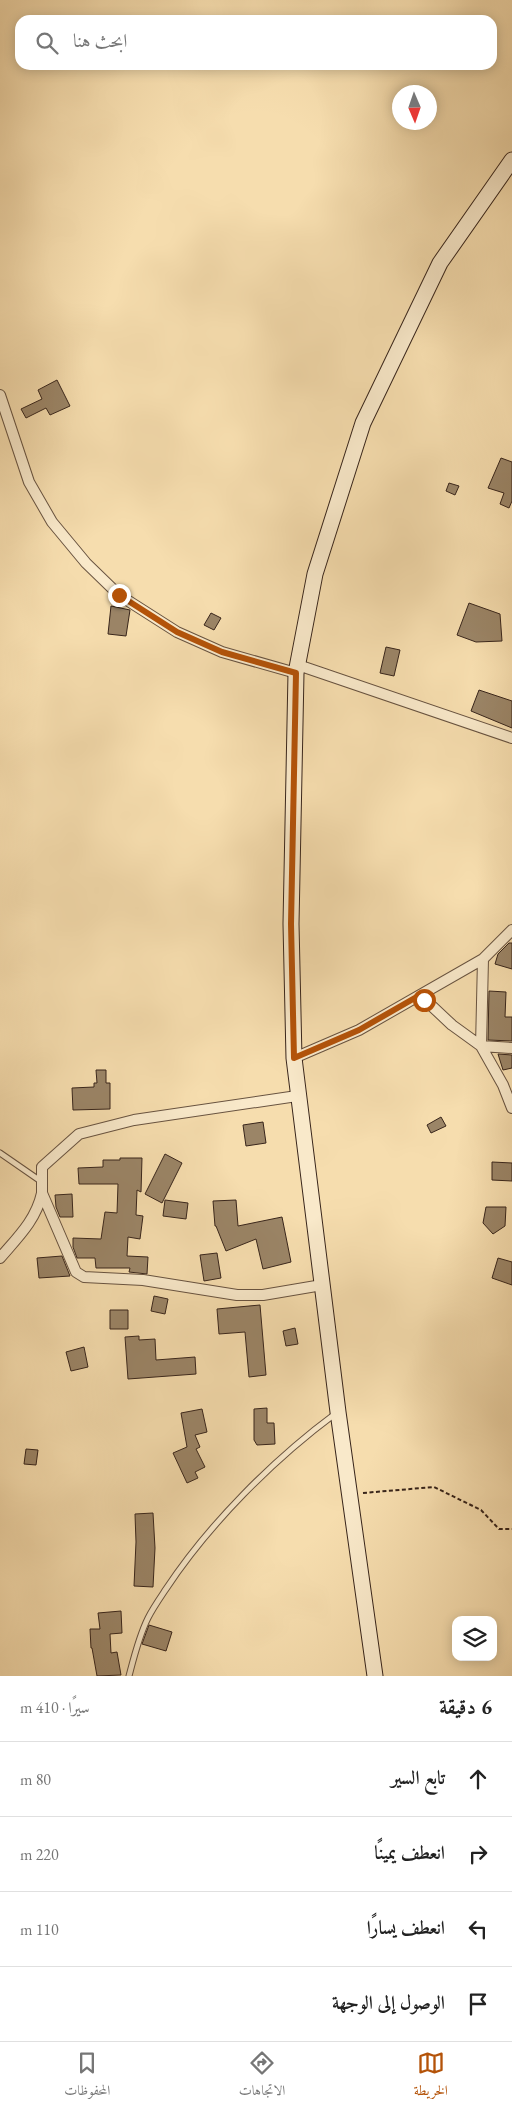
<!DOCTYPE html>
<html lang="ar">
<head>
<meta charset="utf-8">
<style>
  body { margin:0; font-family:"EB Garamond",Amiri,serif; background:#f2f2f2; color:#222; direction:rtl }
  .controls { position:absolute; right:15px; bottom:15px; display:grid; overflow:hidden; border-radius:10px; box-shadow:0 2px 12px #0003 }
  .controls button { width:45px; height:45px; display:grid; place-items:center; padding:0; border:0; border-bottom:1px solid #e0e0e0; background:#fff; color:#222; font:25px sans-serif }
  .compass { position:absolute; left:392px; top:85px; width:45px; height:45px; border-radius:50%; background:#fff; box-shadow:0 2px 12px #0003; rotate:178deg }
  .stop { position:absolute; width:15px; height:15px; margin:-11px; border:4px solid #b45309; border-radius:50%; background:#fff }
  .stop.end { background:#b45309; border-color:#fff; box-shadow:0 1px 5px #0008 }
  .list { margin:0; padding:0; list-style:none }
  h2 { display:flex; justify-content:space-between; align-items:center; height:65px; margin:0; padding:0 20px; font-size:21px }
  h2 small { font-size:16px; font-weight:400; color:#767676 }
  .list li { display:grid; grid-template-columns:32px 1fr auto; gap:15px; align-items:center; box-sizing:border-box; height:75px; padding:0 20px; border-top:1px solid #e0e0e0 }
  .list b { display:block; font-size:19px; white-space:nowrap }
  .list em { font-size:16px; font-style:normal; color:#767676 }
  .icon { flex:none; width:28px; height:28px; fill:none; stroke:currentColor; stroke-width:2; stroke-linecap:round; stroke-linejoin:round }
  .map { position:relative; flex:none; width:512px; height:1676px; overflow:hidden; direction:ltr }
  .search { position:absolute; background:#fff; box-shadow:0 2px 12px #0003; left:15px; right:15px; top:15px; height:55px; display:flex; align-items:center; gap:12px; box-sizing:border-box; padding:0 18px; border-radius:15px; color:#767676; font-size:19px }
  .sheet { height:365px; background:#fff }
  nav { display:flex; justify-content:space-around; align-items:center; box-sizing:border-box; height:70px; border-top:1px solid #e0e0e0; background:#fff; font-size:14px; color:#767676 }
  nav a { display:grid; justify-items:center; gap:2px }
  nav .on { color:#b45309 }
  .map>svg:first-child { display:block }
  .building { fill:#9b8567; stroke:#38251b }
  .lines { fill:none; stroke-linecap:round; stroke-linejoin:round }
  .service-casing { stroke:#685340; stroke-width:7 }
  .minor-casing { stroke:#685340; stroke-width:12 }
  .secondary-casing { stroke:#38251b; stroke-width:17 }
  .path { stroke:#38251b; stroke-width:2; stroke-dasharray:4 2.5; stroke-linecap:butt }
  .service { stroke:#f9e9ca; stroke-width:5 }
  .minor { stroke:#f9e9ca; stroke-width:10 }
  .secondary { stroke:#f9e9ca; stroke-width:15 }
  .route { stroke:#b45309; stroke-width:6 }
</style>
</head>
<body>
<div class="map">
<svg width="512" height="1676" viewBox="0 0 512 1676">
  <rect width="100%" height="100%" fill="#f6ddae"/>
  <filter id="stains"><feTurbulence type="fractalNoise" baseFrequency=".004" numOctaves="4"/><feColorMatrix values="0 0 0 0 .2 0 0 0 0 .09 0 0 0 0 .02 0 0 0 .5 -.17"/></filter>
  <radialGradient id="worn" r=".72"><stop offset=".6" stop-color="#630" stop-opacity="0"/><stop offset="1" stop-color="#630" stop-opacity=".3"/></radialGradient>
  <path class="building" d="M 57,380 L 70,406 L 50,415 L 46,408 L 26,418 L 21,409 L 42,399 L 38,390 Z
    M 501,458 L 512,462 L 512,501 L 509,508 L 500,504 L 504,493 L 488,488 Z
    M 449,483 L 459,486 L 455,495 L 446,491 Z
    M 469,603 L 500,614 L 502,641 L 476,642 L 457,635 Z
    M 111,606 L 130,610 L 126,636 L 108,634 Z
    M 211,613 L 221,618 L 214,630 L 204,625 Z
    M 386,647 L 400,650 L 394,676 L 380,673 Z
    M 479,690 L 512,701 L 512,728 L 471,711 Z
    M 509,943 L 512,943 L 512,969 L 495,964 L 498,954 Z
    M 489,991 L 506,992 L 505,1017 L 512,1017 L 512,1041 L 488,1040 Z
    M 498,1054 L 512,1055 L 512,1068 L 503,1070 Z
    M 96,1070 L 106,1070 L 106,1083 L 110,1083 L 110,1109 L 73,1110 L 72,1088 L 94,1087 L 94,1083 L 97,1083 Z
    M 441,1117 L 446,1126 L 431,1133 L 427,1125 Z
    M 263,1122 L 266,1143 L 246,1146 L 243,1125 Z
    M 165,1154 L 182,1163 L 162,1203 L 145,1194 Z
    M 120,1158 L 142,1158 L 141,1192 L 137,1190 L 136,1215 L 143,1216 L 140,1239 L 128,1237 L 127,1256 L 148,1257 L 147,1274 L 129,1272 L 130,1268 L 96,1268 L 95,1258 L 77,1258 L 73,1247 L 73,1238 L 101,1239 L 105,1212 L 117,1213 L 118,1184 L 79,1184 L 78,1168 L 103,1167 L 103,1160 L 120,1160 Z
    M 492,1162 L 512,1163 L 512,1181 L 492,1180 Z
    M 72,1194 L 73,1217 L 60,1217 L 56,1207 L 55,1195 Z
    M 165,1200 L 188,1203 L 186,1219 L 163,1216 Z
    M 236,1200 L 238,1226 L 282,1217 L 291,1262 L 263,1269 L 256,1239 L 226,1251 L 216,1226 L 215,1226 L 213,1201 Z
    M 486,1207 L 506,1207 L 505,1226 L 493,1234 L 483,1223 Z
    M 217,1253 L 221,1278 L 204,1281 L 200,1255 Z
    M 62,1256 L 70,1276 L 39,1278 L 37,1258 Z
    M 498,1258 L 512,1262 L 512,1285 L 492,1278 Z
    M 154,1296 L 168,1299 L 165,1314 L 151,1311 Z
    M 260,1305 L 266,1375 L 249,1377 L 245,1332 L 219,1334 L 217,1309 Z
    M 110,1310 L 128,1310 L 128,1329 L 110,1329 Z
    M 295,1328 L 298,1344 L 286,1346 L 283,1331 Z
    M 139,1336 L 139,1340 L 155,1339 L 156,1360 L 195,1357 L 196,1374 L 128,1379 L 125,1337 Z
    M 84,1347 L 88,1367 L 71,1371 L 66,1352 Z
    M 267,1408 L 267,1423 L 274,1423 L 275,1444 L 257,1445 L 254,1440 L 254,1409 Z
    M 202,1409 L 207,1432 L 195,1435 L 200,1447 L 196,1449 L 205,1467 L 195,1472 L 198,1478 L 187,1483 L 173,1453 L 187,1447 L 181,1413 Z
    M 26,1449 L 38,1450 L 36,1465 L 24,1464 Z
    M 153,1513 L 155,1548 L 153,1587 L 134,1586 L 136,1542 L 135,1514 Z
    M 121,1611 L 122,1633 L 110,1634 L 111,1653 L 117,1652 L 121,1675 L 97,1676 L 92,1648 L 91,1648 L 90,1629 L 100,1629 L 98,1613 Z
    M 149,1625 L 172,1632 L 166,1651 L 142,1644 Z"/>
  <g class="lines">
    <g class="service-casing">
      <path id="service" d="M 0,1153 L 42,1182
        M 129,1676 C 134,1657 139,1636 148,1618 C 153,1608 160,1598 166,1589 C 209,1524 273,1460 335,1414"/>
    </g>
    <g class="minor-casing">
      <path id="minor" d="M 0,395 L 29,482 L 52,522 L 86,563 L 119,595 L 177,632 L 222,652 L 296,673
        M 298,665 L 512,738
        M 483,959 L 481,1046 L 503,1085 L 512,1108
        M 420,995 L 452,1025 L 481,1046 L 512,1048
        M 294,1058 L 359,1030 L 483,959 L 512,930
        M 297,1096 L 134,1120 L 79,1134 L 42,1167 L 42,1193 L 76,1272 L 84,1277 L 143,1280 L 237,1295 L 263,1295 L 322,1285
        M 0,1258 C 18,1237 36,1220 42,1193"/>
    </g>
    <g class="secondary-casing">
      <path id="secondary" d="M 375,1676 L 338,1412 L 294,1058 L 291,924 L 296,673 L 315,574 L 363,423 L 440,263 L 512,160"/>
    </g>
    <path class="path" d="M 363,1493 L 434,1487 L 481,1510 L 499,1529 L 512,1529"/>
    <use href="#service" class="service"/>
    <use href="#minor" class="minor"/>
    <use href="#secondary" class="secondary"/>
  </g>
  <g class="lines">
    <path class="route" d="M 119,595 L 177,632 L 222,652 L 296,673 L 291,924 L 294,1058 L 359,1030 L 420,995 L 424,1000"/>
  </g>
  <rect width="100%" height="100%" filter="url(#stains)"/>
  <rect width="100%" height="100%" fill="url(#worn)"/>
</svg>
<div class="controls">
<button><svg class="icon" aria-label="layers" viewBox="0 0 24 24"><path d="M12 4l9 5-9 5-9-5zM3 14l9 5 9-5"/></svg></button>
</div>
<svg class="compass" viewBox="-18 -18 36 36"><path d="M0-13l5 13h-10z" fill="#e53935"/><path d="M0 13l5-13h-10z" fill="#767676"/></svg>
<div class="stop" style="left:424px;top:1000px"></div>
<div class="stop end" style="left:119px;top:595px"></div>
<div class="search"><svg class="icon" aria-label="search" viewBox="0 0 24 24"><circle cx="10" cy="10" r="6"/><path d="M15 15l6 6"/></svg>ابحث هنا</div>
</div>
<section class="sheet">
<h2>6 دقيقة<small>سيرًا · 410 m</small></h2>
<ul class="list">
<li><svg class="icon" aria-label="ahead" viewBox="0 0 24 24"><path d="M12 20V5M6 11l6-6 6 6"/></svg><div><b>تابع السير</b></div><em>80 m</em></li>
<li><svg class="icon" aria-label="right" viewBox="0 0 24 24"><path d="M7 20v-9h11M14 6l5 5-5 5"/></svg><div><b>انعطف يمينًا</b></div><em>220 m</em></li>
<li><svg class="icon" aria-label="left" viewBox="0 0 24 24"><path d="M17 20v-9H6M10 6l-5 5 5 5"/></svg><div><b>انعطف يسارًا</b></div><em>110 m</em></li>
<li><svg class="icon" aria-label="arrive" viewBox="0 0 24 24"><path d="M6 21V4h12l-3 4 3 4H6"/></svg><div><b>الوصول إلى الوجهة</b></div></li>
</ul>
</section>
<nav>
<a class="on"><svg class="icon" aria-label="map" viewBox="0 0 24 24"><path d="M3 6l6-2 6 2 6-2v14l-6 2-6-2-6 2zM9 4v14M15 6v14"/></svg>الخريطة</a>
<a><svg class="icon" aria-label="directions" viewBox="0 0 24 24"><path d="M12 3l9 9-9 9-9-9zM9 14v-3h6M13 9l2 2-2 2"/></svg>الاتجاهات</a>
<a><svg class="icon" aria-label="saved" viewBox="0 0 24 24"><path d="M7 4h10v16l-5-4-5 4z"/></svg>المحفوظات</a>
</nav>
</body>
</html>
